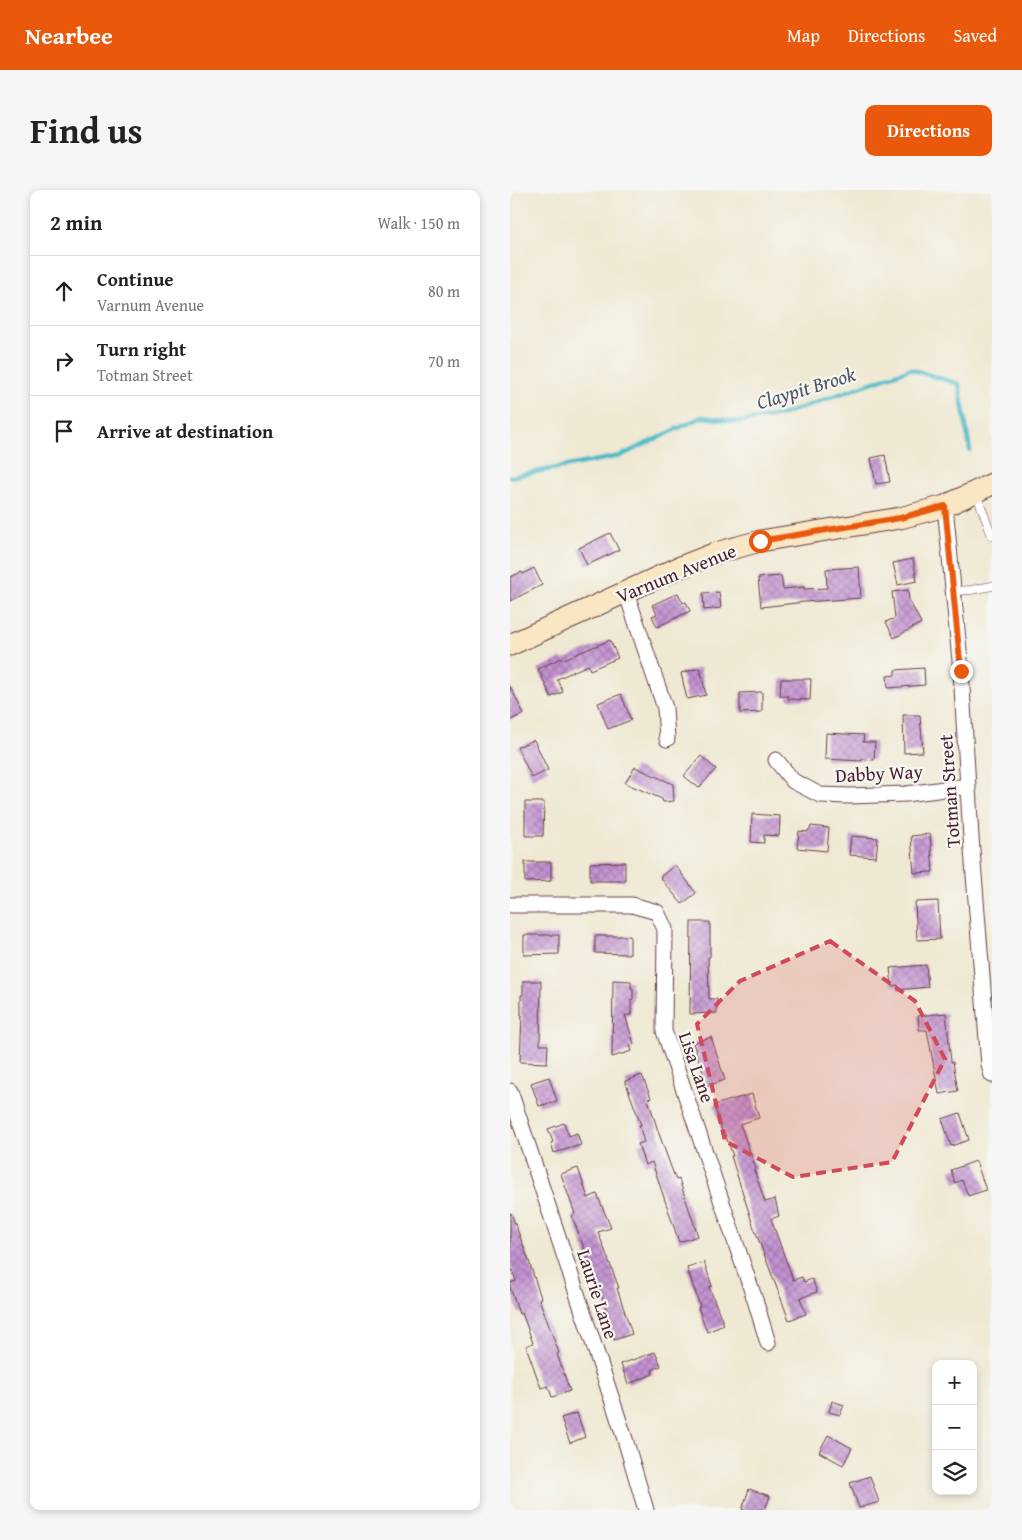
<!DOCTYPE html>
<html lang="en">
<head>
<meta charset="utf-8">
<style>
  body { margin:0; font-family:"Gentium Book Plus",serif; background:#f6f6f6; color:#222 }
  .controls { position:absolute; right:15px; bottom:15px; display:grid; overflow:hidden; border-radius:10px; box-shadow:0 2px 8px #0003 }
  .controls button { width:45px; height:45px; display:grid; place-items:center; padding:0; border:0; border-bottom:1px solid #e0e0e0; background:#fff; color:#222; font:25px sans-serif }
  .stop { position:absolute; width:15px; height:15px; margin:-11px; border:4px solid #ea580c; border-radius:50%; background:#fff }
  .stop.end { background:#ea580c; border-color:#fff; box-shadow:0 1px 5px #0008 }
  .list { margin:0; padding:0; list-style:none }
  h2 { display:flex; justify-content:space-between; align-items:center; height:65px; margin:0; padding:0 20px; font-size:21px }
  h2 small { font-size:16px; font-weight:400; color:#767676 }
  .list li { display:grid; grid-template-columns:32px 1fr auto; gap:15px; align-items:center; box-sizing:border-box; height:70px; padding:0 20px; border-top:1px solid #e0e0e0 }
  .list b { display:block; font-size:19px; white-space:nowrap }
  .list p { margin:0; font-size:16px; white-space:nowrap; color:#767676 }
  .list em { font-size:16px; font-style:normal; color:#767676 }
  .icon { flex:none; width:28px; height:28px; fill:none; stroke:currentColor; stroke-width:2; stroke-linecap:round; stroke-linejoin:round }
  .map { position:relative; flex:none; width:482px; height:1320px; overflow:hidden; border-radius:10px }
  header { display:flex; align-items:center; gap:30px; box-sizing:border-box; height:70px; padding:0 25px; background:#ea580c; color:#fff }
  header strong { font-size:24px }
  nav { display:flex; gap:28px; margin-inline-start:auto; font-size:18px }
  .intro { display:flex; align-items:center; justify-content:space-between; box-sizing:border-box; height:120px; padding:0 30px }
  h1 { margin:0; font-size:35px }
  .button { padding:12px 22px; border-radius:10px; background:#ea580c; color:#fff; font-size:18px; font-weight:700 }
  main { display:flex; gap:30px; padding:0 30px }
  aside { flex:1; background:#fff; border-radius:10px; box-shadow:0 2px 8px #0003 }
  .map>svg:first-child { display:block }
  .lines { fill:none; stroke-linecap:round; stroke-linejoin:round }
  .stream { stroke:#4dbac8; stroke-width:4.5 }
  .building { fill:url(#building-cross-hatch) }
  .service-casing { stroke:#633d44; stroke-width:9 }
  .minor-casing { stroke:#633d44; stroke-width:17 }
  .secondary-casing { stroke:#633d44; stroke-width:23 }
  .service { stroke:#fff; stroke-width:8 }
  .minor { stroke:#fff; stroke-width:15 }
  .secondary { stroke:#f9e7c3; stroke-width:21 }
  .route { stroke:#ea580c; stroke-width:6 }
  .marked { fill:#d1495b; fill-opacity:0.2; stroke:#d1495b; stroke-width:4; stroke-dasharray:10 6; stroke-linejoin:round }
  .labels { text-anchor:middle; stroke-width:4.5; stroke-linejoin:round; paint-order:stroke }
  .street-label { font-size:19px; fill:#4a1f2b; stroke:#f6f6f2 }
  .water-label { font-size:20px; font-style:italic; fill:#4b5562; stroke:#f6f6f2 }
</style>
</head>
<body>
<header>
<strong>Nearbee</strong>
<nav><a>Map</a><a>Directions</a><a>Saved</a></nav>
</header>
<div class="intro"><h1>Find us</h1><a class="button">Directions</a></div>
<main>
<aside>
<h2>2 min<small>Walk · 150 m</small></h2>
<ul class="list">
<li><svg class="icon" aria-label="ahead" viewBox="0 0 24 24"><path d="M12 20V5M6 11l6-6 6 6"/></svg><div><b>Continue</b><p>Varnum Avenue</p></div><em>80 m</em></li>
<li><svg class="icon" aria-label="right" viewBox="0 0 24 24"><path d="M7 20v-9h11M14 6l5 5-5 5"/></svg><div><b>Turn right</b><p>Totman Street</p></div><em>70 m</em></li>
<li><svg class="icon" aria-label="arrive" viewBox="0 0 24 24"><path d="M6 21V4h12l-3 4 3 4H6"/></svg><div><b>Arrive at destination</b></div></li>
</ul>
</aside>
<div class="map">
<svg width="482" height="1320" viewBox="0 0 482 1320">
  <defs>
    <pattern id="building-cross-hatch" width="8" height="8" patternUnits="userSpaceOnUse" patternTransform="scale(1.25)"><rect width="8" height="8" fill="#c392d1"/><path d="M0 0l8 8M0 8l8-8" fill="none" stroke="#a077aa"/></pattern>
  </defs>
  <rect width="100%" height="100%" fill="#f6f6f2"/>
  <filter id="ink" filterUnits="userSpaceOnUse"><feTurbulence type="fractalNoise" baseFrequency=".02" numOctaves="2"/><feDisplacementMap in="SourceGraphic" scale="10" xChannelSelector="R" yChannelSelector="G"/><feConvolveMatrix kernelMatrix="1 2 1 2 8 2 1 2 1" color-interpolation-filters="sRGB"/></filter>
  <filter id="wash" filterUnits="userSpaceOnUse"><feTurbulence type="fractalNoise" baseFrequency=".0096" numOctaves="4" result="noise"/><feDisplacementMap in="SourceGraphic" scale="20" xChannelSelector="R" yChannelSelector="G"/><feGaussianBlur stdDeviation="1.12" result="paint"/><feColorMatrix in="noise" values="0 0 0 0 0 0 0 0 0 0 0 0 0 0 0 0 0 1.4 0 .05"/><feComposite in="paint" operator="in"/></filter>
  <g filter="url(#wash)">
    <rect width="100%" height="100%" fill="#efe8d2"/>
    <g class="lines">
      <path class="stream" d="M 0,287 L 110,266 L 192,227 L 228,232 L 271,225 L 400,179 L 449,194 L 460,260"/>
    </g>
    <g id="blocks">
      <path class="building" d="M 375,265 L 380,292 L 366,294 L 361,268 Z
        M 100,343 L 109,360 L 77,375 L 69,358 Z
        M 403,369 L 407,391 L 388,395 L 383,373 Z
        M 349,377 L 351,408 L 295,412 L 251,417 L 248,388 L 271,386 L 273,399 L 294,397 L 294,399 L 317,398 L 316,379 Z
        M 24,378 L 32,395 L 0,411 L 0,387 L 12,382 L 13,384 Z
        M 398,400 L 399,410 L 411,433 L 384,448 L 376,432 L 385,428 L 382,402 Z
        M 209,402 L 211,418 L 194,420 L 193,403 Z
        M 168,403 L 173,413 L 176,412 L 180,421 L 147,437 L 142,426 L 147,424 L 142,415 Z
        M 100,450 L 108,468 L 80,480 L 78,475 L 47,489 L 53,502 L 41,507 L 28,479 L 51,468 L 52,470 Z
        M 190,478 L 196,505 L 177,509 L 171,483 Z
        M 414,478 L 415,495 L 378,498 L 377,486 L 385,485 L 385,480 Z
        M 271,489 L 301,489 L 300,510 L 278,509 L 278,506 L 270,506 Z
        M 0,496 L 14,524 L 0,530 Z
        M 252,502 L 252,522 L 230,523 L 230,503 Z
        M 111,504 L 121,530 L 98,539 L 88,513 Z
        M 393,525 L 410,525 L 413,562 L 394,563 Z
        M 316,543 L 354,545 L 353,552 L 365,552 L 364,570 L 352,569 L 352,571 L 315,569 Z
        M 24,550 L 38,580 L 22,588 L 7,557 Z
        M 191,566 L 206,579 L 189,598 L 174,586 Z
        M 125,577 L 163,594 L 164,611 L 153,612 L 152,609 L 115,593 Z
        M 15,612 L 34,612 L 33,646 L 15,646 Z
        M 242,624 L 270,626 L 269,646 L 254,645 L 254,653 L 241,652 Z
        M 301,636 L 319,638 L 317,661 L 287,658 L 289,641 L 298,642 L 298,640 L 300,640 Z
        M 420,644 L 423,682 L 404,683 L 401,646 Z
        M 341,646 L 368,648 L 366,667 L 339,665 Z
        M 15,672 L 41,672 L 41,691 L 15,692 Z
        M 115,672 L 115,691 L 80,691 L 80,673 Z
        M 165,675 L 186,703 L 172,714 L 150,687 Z
        M 428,711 L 430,749 L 407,750 L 405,712 Z
        M 181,732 L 200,732 L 200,767 L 198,767 L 199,809 L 207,809 L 207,823 L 180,824 Z
        M 14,745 L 49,745 L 49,764 L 14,765 Z
        M 85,746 L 120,746 L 120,764 L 85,763 Z
        M 416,775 L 418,797 L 388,800 L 388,795 L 382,796 L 380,778 Z
        M 103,790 L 121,791 L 121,798 L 123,798 L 123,809 L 121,810 L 121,825 L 115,825 L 124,854 L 120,855 L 122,861 L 102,867 Z
        M 13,791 L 31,791 L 30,855 L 38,855 L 37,873 L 10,872 L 12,825 L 11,825 L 11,805 L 13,805 Z
        M 436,823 L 441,872 L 443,872 L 448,901 L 429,904 L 417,840 L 409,840 L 408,826 Z
        M 201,847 L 215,890 L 198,896 L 183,853 Z
        M 132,885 L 141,908 L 138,909 L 149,944 L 161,977 L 166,990 L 169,989 L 188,1046 L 169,1052 L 142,972 L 135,975 L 128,954 L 134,952 L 129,935 L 131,935 L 115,891 Z
        M 39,887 L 47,911 L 29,916 L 21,893 Z
        M 242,904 L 249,928 L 230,934 L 246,979 L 244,980 L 255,1012 L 265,1009 L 269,1026 L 261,1029 L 283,1090 L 292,1087 L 294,1092 L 302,1089 L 307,1102 L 290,1108 L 296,1124 L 279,1130 L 243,1035 L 221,966 L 223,966 L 214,941 L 212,942 L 204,915 Z
        M 450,923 L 459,950 L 441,956 L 432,929 Z
        M 54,933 L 59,946 L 67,943 L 71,955 L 44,963 L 41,953 L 43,952 L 38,939 Z
        M 466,971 L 476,1000 L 458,1006 L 452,990 L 445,993 L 441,980 Z
        M 68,978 L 78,1008 L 87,1004 L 101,1038 L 88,1042 L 109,1098 L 107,1098 L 122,1144 L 104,1150 L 96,1124 L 98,1123 L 62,1026 L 65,1024 L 51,984 Z
        M 0,1023 L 1,1023 L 18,1068 L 31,1108 L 29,1109 L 49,1163 L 47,1164 L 60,1201 L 42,1207 L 38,1196 L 31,1198 L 16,1156 L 23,1153 L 12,1123 L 9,1124 L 0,1097 L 0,1093 L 6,1091 L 0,1074 Z
        M 194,1072 L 202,1096 L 199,1097 L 214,1135 L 197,1142 L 188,1117 L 190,1116 L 177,1078 Z
        M 145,1162 L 151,1176 L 142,1180 L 143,1184 L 118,1194 L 111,1174 Z
        M 322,1211 L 334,1215 L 330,1225 L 319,1222 Z
        M 67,1223 L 75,1247 L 60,1253 L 51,1228 Z
        M 318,1245 L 342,1258 L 333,1275 L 309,1262 Z
        M 360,1286 L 369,1312 L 349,1318 L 340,1293 Z
        M 239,1299 L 260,1306 L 255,1320 L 232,1320 Z"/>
    </g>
  </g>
  <g filter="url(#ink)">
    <use href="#blocks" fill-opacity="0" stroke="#633d44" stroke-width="1"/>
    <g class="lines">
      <g class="service-casing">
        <path id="service" d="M 466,303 L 482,346
          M 444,401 L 461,400 L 482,396"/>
      </g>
      <g class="minor-casing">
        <path id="minor" d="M 435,316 L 451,481 L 461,647 L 479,875 L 482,885
          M 116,402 L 155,518 L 157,549
          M 266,570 L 283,591 L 310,605 L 339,606 L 396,604 L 458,596
          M 0,715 L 122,715 L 147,722 L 155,739 L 154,841 L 245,1110 L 258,1153
          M 0,901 L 115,1249 L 136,1320"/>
      </g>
      <g class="secondary-casing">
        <path id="secondary" d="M 0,455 L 168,378 L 206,363 L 250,351 L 390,328 L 435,316 L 482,294"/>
      </g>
      <use href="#service" class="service"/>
      <use href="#minor" class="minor"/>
      <use href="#secondary" class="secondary"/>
    </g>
  </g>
  <g class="lines" filter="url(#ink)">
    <path class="route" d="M 250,351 L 390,328 L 435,316 L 451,481"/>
  </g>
  <path class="marked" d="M 320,751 L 405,811 L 435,869 L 382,972 L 283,987 L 215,951 L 187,834 L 230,791 Z"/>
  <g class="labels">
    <g class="street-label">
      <text transform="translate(166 383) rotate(-22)" y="7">Varnum Avenue</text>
      <text transform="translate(369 583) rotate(-3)" y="7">Dabby Way</text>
      <text transform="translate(439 601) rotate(-94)" y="7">Totman Street</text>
      <text transform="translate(187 877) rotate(71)" y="7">Lisa Lane</text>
      <text transform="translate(88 1104) rotate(72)" y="7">Laurie Lane</text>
    </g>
    <g class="water-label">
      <text transform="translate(296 198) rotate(-17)" y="7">Claypit Brook</text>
    </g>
  </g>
</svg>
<div class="controls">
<button>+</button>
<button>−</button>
<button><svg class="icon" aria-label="layers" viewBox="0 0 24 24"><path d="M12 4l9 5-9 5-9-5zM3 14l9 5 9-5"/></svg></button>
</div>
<div class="stop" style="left:250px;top:351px"></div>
<div class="stop end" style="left:451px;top:481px"></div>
</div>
</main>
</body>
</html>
